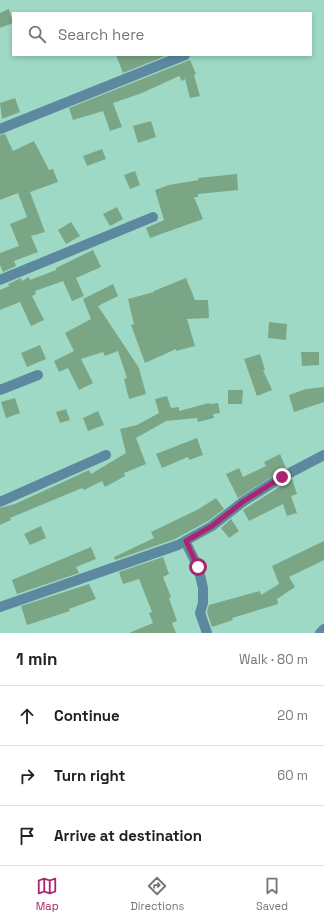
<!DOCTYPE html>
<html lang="en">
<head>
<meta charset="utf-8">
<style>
  body { margin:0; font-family:"Space Grotesk",sans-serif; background:#f6f6f6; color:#202124 }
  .stop { position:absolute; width:12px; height:12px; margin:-9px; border:3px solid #aa256e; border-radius:50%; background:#fff }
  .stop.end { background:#aa256e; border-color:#fff; box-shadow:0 1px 4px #0008 }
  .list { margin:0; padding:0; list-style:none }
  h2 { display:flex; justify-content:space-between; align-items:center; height:52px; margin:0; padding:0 16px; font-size:17px }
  h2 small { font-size:13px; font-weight:400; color:#757577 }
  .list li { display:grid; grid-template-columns:26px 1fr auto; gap:12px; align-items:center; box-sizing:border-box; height:60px; padding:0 16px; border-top:1px solid #e0e0e0 }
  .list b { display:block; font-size:15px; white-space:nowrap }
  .list em { font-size:13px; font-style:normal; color:#757577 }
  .icon { flex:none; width:22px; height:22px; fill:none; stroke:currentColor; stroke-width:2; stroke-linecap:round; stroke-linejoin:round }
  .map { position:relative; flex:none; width:324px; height:633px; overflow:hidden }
  .search { position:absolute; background:#fff; box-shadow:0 2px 6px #0003; left:12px; right:12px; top:12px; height:44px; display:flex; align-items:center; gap:10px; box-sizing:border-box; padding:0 14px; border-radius:0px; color:#757577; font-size:15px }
  .sheet { height:232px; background:#fff }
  nav { display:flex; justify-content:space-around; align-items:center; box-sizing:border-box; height:56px; border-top:1px solid #e0e0e0; background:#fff; font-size:11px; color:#757577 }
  nav a { display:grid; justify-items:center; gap:2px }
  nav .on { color:#aa256e }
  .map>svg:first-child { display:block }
  .building { fill:#7ba686 }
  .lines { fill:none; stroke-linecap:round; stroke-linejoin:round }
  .minor { stroke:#5d89a0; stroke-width:10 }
  .route { stroke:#aa256e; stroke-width:5 }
</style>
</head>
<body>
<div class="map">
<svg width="324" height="633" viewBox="0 0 324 633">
  <rect width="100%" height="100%" fill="#9ed9c5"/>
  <path class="building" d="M 9,9 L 13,23 L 0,28 L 0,13 Z
    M 116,55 L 168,55 L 123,73 Z
    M 190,60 L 196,74 L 194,75 L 200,96 L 190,98 L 185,79 L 182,81 L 179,76 L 142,93 L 113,103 L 122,127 L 110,131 L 103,111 L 73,120 L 69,108 Z
    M 15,98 L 20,112 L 2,119 L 0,103 Z
    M 151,121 L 156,137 L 138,143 L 133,126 Z
    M 5,134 L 13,151 L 34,141 L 49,170 L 53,169 L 58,182 L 30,192 L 45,232 L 31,236 L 38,252 L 14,261 L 16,266 L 3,272 L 0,265 L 0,253 L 19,246 L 10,224 L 27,217 L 18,193 L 0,200 L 0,135 Z
    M 102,149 L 106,159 L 87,166 L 83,156 Z
    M 135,171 L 140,185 L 130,189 L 124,175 Z
    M 237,174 L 238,190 L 198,194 L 198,197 L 194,197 L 203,219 L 150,238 L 146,228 L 164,220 L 155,190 L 169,185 L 199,180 L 198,178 Z
    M 117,207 L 123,219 L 110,226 L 103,214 Z
    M 71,222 L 80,236 L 66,244 L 58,230 Z
    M 93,250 L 101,267 L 76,278 L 84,296 L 72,301 L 63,281 L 35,291 L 36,294 L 32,296 L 44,320 L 31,326 L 20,302 L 0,310 L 0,290 L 9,286 L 8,284 L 21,278 L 22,281 L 29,277 L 30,280 L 56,270 L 56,268 Z
    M 186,278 L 195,300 L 208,300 L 209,318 L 187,319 L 195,346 L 176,351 L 176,349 L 145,363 L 131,325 L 134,324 L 128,299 L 154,292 L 154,291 Z
    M 113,284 L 118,296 L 98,306 L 139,368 L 146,394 L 129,399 L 124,379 L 127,378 L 118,351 L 105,356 L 103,352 L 81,359 L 93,383 L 79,390 L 68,368 L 59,372 L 54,361 L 74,351 L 65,333 L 91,319 L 83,299 Z
    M 269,322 L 287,324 L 286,340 L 268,338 Z
    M 40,345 L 46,359 L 27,367 L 21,353 Z
    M 301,352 L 319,352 L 319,365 L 302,366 Z
    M 260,354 L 265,370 L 263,370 L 272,390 L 257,396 L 244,359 Z
    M 324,387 L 324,402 L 294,412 L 289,395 L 306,389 Z
    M 228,390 L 243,390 L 242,404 L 228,404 Z
    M 167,396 L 171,408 L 179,407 L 179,411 L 209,403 L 210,404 L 218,403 L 220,413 L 213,414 L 214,418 L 198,422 L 197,418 L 166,421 L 136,438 L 146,464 L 124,473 L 125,476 L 105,487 L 102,481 L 84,490 L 82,488 L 10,518 L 11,520 L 0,525 L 0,508 L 15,504 L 89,470 L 91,474 L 126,453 L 120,429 L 137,425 L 159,413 L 155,399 Z
    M 15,398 L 20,413 L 6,418 L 1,402 Z
    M 66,409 L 70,420 L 60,423 L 56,412 Z
    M 98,411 L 104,425 L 88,431 L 83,418 Z
    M 197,438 L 203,455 L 189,460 L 188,457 L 162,468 L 156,454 Z
    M 280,454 L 286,468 L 238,498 L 226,474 L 239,468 L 243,477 L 266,466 L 264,462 Z
    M 292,479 L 297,494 L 291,496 L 297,513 L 287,516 L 283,504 L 249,521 L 243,510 Z
    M 216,498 L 224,509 L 208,521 L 175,539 L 115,560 L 114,557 L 154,538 L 151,532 L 197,510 Z
    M 231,519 L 239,531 L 229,538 L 221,528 Z
    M 41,526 L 46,538 L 30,545 L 24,534 Z
    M 324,541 L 324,560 L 289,577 L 295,587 L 277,599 L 278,604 L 232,618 L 233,620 L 212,627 L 207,612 L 209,605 L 260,591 L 261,595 L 279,584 L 272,566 Z
    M 91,547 L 96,559 L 76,567 L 79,573 L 17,594 L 12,580 Z
    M 163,557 L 169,574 L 163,577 L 171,597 L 169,598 L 177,621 L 172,623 L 176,633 L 129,633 L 153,623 L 149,613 L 152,612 L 139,579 L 123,584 L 119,572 Z
    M 89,584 L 96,599 L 69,609 L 70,611 L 27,625 L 21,606 Z"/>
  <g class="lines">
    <path class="minor" d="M 0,129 L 185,55
      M 0,280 L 153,217
      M 0,390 L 38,375
      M 0,502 L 106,455
      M 185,541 L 198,567 L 203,588 L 203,603 L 200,613 L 207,633
      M 0,607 L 178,545 L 212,526 L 244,501 L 282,477 L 324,455
      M 320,633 L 324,629"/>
  </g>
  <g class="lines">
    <path class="route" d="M 198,567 L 186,541 L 212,526 L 244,501 L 282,477"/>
  </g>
</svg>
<div class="stop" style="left:198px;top:567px"></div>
<div class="stop end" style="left:282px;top:477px"></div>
<div class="search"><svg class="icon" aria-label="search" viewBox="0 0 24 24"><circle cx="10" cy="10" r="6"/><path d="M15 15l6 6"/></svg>Search here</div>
</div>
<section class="sheet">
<h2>1 min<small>Walk · 80 m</small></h2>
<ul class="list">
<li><svg class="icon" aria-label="ahead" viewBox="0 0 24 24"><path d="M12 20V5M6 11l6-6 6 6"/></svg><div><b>Continue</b></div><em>20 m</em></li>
<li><svg class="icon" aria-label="right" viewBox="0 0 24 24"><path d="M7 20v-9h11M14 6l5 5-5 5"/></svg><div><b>Turn right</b></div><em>60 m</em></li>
<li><svg class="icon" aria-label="arrive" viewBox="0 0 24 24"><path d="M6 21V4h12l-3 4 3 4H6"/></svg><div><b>Arrive at destination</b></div></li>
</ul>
</section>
<nav>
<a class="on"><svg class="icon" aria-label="map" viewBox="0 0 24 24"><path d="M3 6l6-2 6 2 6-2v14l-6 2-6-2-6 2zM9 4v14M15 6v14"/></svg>Map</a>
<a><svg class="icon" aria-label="directions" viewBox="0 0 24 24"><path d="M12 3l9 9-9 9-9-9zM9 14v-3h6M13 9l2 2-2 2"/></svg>Directions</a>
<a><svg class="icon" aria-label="saved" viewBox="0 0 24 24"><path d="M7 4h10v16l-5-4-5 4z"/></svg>Saved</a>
</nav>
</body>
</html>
